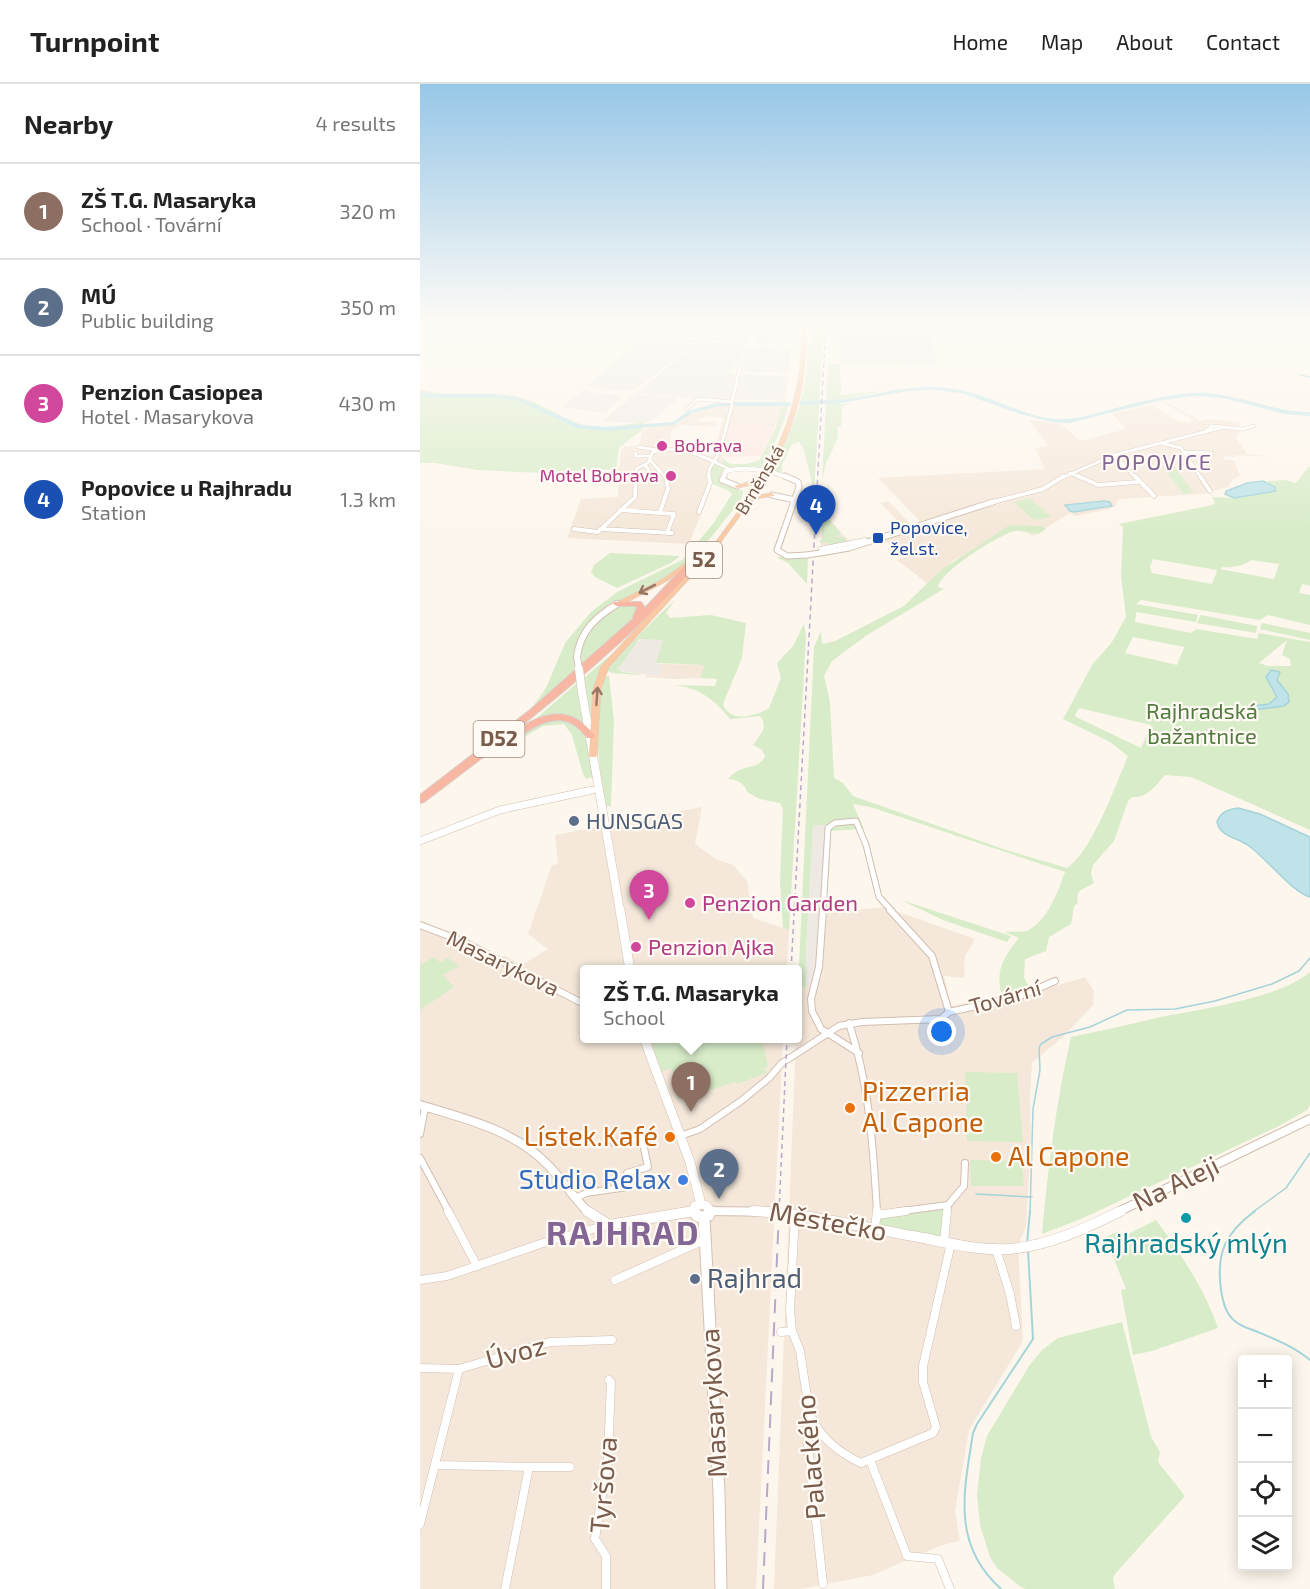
<!DOCTYPE html>
<html lang="en">
<head>
<meta charset="utf-8">
<style>
  body { margin:0; font-family:"Exo 2",sans-serif; background:#f6f6f6; color:#222 }
  .controls { position:absolute; right:18px; bottom:18px; display:grid; overflow:hidden; border-radius:6px; box-shadow:0 3px 15px #0003 }
  .controls button { width:54px; height:54px; display:grid; place-items:center; padding:0; border:0; border-bottom:2px solid #e0e0e0; background:#fff; color:#222; font:30px sans-serif }
  .you { position:absolute; left:522px; top:948px; width:21px; height:21px; margin:-15px; border:4px solid #fff; border-radius:50%; background:#1a73e8; box-shadow:0 0 0 9px #1a73e833 }
  .badge { display:grid; place-items:center; width:39px; height:39px; border-radius:50%; background:#0b8043; color:#fff; font-size:20px; font-weight:700 }
  .pin { position:absolute; translate:-50% -50px; filter:drop-shadow(0 2px 3px #0008) }
  .pin::after { content:''; position:absolute; top:32px; width:21px; height:18px; background:inherit; clip-path:polygon(0 0,100% 0,50% 100%) }
  .popup { position:absolute; left:160px; top:881px; width:222px; height:78px; box-sizing:border-box; display:grid; place-content:center; border-radius:6px; background:#fff; filter:drop-shadow(0 2px 4px #0005); font-size:20px; white-space:nowrap; color:#767676 }
  .popup b { font-size:22px; color:#222 }
  .popup::after { content:''; position:absolute; left:50%; top:100%; margin-left:-12px; border:12px solid transparent; border-top-color:#fff }
  .list { margin:0; padding:0; list-style:none }
  h2 { display:flex; justify-content:space-between; align-items:center; height:78px; margin:0; padding:0 24px; font-size:26px }
  h2 small { font-size:20px; font-weight:400; color:#767676 }
  .list li { display:grid; grid-template-columns:39px 1fr auto; gap:18px; align-items:center; box-sizing:border-box; height:96px; padding:0 24px; border-top:2px solid #e0e0e0 }
  .list b { display:block; font-size:22px; white-space:nowrap }
  .list p { margin:0; font-size:20px; white-space:nowrap; color:#767676 }
  .list em { font-size:20px; font-style:normal; color:#767676 }
  .icon { flex:none; width:33px; height:33px; fill:none; stroke:currentColor; stroke-width:2; stroke-linecap:round; stroke-linejoin:round }
  .map { position:relative; flex:none; width:890px; height:1505px; overflow:hidden }
  header { display:flex; align-items:center; gap:36px; box-sizing:border-box; height:84px; padding:0 30px; background:#fff; border-bottom:2px solid #e0e0e0 }
  header strong { font-size:28px }
  nav { display:flex; gap:33px; margin-inline-start:auto; font-size:21px }
  main { display:flex }
  aside { flex:1; background:#fff }
  .map>svg:first-child { display:block }
  .residential { fill:#f5e8da; fill-rule:evenodd }
  .commercial { fill:#fde8e0 }
  .industrial { fill:#efe9e4 }
  .green { fill:#d8ecc9; fill-rule:evenodd }
  .water { fill:#bfe3e8; stroke:#a5d3da; stroke-width:1.5 }
  .lines { fill:none; stroke-linecap:round; stroke-linejoin:round }
  .stream-far1 { stroke:#a5d3da; stroke-width:1.5 }
  .stream { stroke:#a5d3da; stroke-width:2 }
  .river { fill:#bfe3e8; fill-rule:evenodd }
  .minor-far4-casing { stroke:#d1beb0; stroke-width:4 }
  .minor-far3-casing { stroke:#d1beb0; stroke-width:5 }
  .minor-far2-casing { stroke:#d1beb0; stroke-width:7 }
  .minor-far1-casing { stroke:#d1beb0; stroke-width:8 }
  .minor-casing { stroke:#d1beb0; stroke-width:9 }
  .tertiary-far4-casing { stroke:#d1beb0; stroke-width:4.5 }
  .tertiary-far3-casing { stroke:#d1beb0; stroke-width:7 }
  .tertiary-far2-casing { stroke:#d1beb0; stroke-width:8 }
  .tertiary-far1-casing { stroke:#d1beb0; stroke-width:10 }
  .tertiary-casing { stroke:#d1beb0; stroke-width:11 }
  .secondary-far3-casing { stroke:#d6c0b0; stroke-width:8 }
  .secondary-far2-casing { stroke:#d6c0b0; stroke-width:9 }
  .secondary-far1-casing { stroke:#d6c0b0; stroke-width:10 }
  .secondary-casing { stroke:#d6c0b0; stroke-width:13 }
  .trunk-casing { stroke:#dad1cd; stroke-width:1 }
  .motorway-casing { stroke:#dad1cd; stroke-width:2 }
  .minor-far4 { stroke:#fff; stroke-width:3 }
  .minor-far3 { stroke:#fff; stroke-width:4 }
  .minor-far2 { stroke:#fff; stroke-width:5 }
  .minor-far1 { stroke:#fff; stroke-width:6 }
  .minor { stroke:#fff; stroke-width:8 }
  .tertiary-far4 { stroke:#fff; stroke-width:4 }
  .tertiary-far3 { stroke:#fff; stroke-width:5 }
  .tertiary-far2 { stroke:#fff; stroke-width:7 }
  .tertiary-far1 { stroke:#fff; stroke-width:8 }
  .tertiary { stroke:#fff; stroke-width:10 }
  .secondary-far3 { stroke:#fff; stroke-width:6 }
  .secondary-far2 { stroke:#fff; stroke-width:8 }
  .secondary-far1 { stroke:#fff; stroke-width:9 }
  .secondary { stroke:#fff; stroke-width:11 }
  .trunk { fill:#f9c8a4; fill-rule:evenodd }
  .motorway { fill:#f7b7a3; fill-rule:evenodd }
  .rail-far1 { stroke:#b9a8c9; stroke-width:1.5; stroke-dasharray:5 4; stroke-linecap:butt }
  .rail { stroke:#b9a8c9; stroke-width:2; stroke-dasharray:14 9; stroke-linecap:butt }
  .tertiary-bridge-casing { stroke:#d1beb0; stroke-width:7; stroke-linecap:butt }
  .secondary-bridge-far1-casing { stroke:#d6c0b0; stroke-width:8; stroke-linecap:butt }
  .secondary-bridge-casing { stroke:#d6c0b0; stroke-width:9; stroke-linecap:butt }
  .trunk-bridge-casing { stroke:#dad1cd; stroke-width:6; stroke-linecap:butt }
  .tertiary-bridge { stroke:#fff; stroke-width:5 }
  .secondary-bridge-far1 { stroke:#fff; stroke-width:6 }
  .secondary-bridge { stroke:#fff; stroke-width:8 }
  .trunk-bridge { stroke:#f9c8a4; stroke-width:5 }
  .oneway { stroke:#9a7763 }
  .hotel-dot { fill:#d1479c; stroke:#fffaf3; stroke-width:2 }
  .transit-dot { fill:#1a4fb4; stroke:#fffaf3; stroke-width:2 }
  .service-dot { fill:#5c6f8a; stroke:#fffaf3; stroke-width:2 }
  .food-dot { fill:#e8710a; stroke:#fffaf3; stroke-width:2 }
  .shop-dot { fill:#3f7fe0; stroke:#fffaf3; stroke-width:2 }
  .culture-dot { fill:#0f9aa8; stroke:#fffaf3; stroke-width:2 }
  .labels { text-anchor:middle; stroke-width:4.5; stroke-linejoin:round; paint-order:stroke }
  .far-hotel-label { font-size:18px; fill:#b23c85; stroke:#fffaf3; text-anchor:start }
  .far-street-label { font-size:18px; fill:#7a5c4d; stroke:#fffaf3 }
  .far-transit-label { font-size:18px; fill:#164399; stroke:#fffaf3; text-anchor:start }
  .shield { fill:#fffaf3; stroke:#a28b7f; stroke-width:1.5 }
  .shield-label { font-size:21px; font-weight:bold; fill:#7a5c4d }
  .far-quarter-label { font-size:22px; letter-spacing:1.5px; fill:#846695; stroke:#fffaf3 }
  .park-label { font-size:22px; fill:#537a41; stroke:#fffaf3 }
  .service-label { font-size:22px; fill:#4e5e75; stroke:#fffaf3; text-anchor:start }
  .hotel-label { font-size:22px; fill:#b23c85; stroke:#fffaf3; text-anchor:start }
  .street-label { font-size:22px; fill:#7a5c4d; stroke:#fffaf3 }
  .near-food-label { font-size:27px; fill:#c56008; stroke:#fffaf3; text-anchor:start }
  .near-shop-label { font-size:27px; fill:#366cbe; stroke:#fffaf3; text-anchor:end }
  .near-street-label { font-size:27px; fill:#7a5c4d; stroke:#fffaf3 }
  .near-culture-label { font-size:27px; fill:#0d838f; stroke:#fffaf3 }
  .near-service-label { font-size:27px; fill:#4e5e75; stroke:#fffaf3; text-anchor:start }
  .near-district-label { font-size:33px; font-weight:bold; letter-spacing:1.5px; fill:#846695; stroke:#fffaf3 }
</style>
</head>
<body>
<header>
<strong>Turnpoint</strong>
<nav><a>Home</a><a>Map</a><a>About</a><a>Contact</a></nav>
</header>
<main>
<aside>
<h2>Nearby<small>4 results</small></h2>
<ul class="list">
<li><span class="badge" style="background:#8d6e63">1</span><div><b>ZŠ T.G. Masaryka</b><p>School · Tovární</p></div><em>320 m</em></li>
<li><span class="badge" style="background:#5c6f8a">2</span><div><b>MÚ</b><p>Public building</p></div><em>350 m</em></li>
<li><span class="badge" style="background:#d1479c">3</span><div><b>Penzion Casiopea</b><p>Hotel · Masarykova</p></div><em>430 m</em></li>
<li><span class="badge" style="background:#1a4fb4">4</span><div><b>Popovice u Rajhradu</b><p>Station</p></div><em>1.3 km</em></li>
</ul>
</aside>
<div class="map">
<svg width="890" height="1505" viewBox="0 0 890 1505">
  <rect width="100%" height="100%" fill="#fdf6ec"/>
  <path class="residential" d="M 746,318 L 781,337 L 788,335 L 820,338 L 818,344 L 825,347 L 820,347 L 816,354 L 827,370 L 855,373 L 815,371 L 815,373 L 803,372 L 804,376 L 814,376 L 820,392 L 812,396 L 808,403 L 792,407 L 792,409 L 701,415 L 697,417 L 696,422 L 689,425 L 655,432 L 650,429 L 613,452 L 599,444 L 534,476 L 508,500 L 477,476 L 487,473 L 464,456 L 421,469 L 400,473 L 403,428 L 430,458 L 484,444 L 461,419 L 468,417 L 492,442 L 502,439 L 458,394 L 625,385 L 615,364 L 628,362 L 609,336 L 641,340 L 660,357 L 706,345 L 692,330 L 732,321 L 756,336 L 769,339 L 774,336 L 743,319 Z
    M 362,321 L 355,342 L 310,342 L 302,379 L 312,384 L 289,386 L 291,405 L 269,460 L 147,454 L 161,415 L 198,413 L 199,389 L 196,385 L 200,383 L 201,367 L 204,362 L 219,362 L 222,346 L 228,345 L 228,343 L 258,339 L 270,330 L 298,322 ZM 286,332 L 303,334 L 294,371 L 288,372 L 249,363 L 252,346 L 262,341 L 295,343 L 296,338 L 275,337 Z
    M 242,580 L 286,581 L 280,594 L 255,595 L 225,593 L 226,591 L 239,592 Z
    M 282,723 L 275,760 L 296,775 L 313,781 L 327,797 L 333,834 L 369,846 L 367,885 L 164,886 L 164,954 L 363,955 L 336,1505 L 0,1505 L 0,840 L 78,873 L 85,872 L 102,881 L 128,865 L 108,850 L 132,781 L 138,780 L 135,751 Z
    M 464,823 L 555,855 L 545,872 L 544,894 L 524,892 L 531,922 L 579,913 L 597,914 L 665,893 L 674,907 L 673,921 L 645,951 L 612,979 L 610,1014 L 611,1054 L 606,1143 L 598,1161 L 603,1257 L 549,1346 L 535,1427 L 540,1457 L 522,1461 L 453,1491 L 380,1505 L 354,1505 L 378,905 L 395,903 L 401,891 L 407,829 Z"/>
  <path class="commercial" d="M 310,341 L 355,342 L 341,372 L 304,373 Z"/>
  <path class="industrial" d="M 265,239 L 330,239 L 329,260 L 263,253 Z
    M 458,239 L 515,239 L 513,253 L 516,281 L 419,279 L 420,265 L 412,254 L 415,251 L 459,252 Z
    M 337,249 L 365,249 L 363,262 L 351,261 L 351,257 L 348,261 L 335,260 Z
    M 228,252 L 276,257 L 218,304 L 203,307 L 166,302 Z
    M 280,257 L 323,261 L 320,276 L 308,288 L 316,291 L 310,318 L 216,309 Z
    M 338,262 L 371,266 L 369,289 L 322,288 L 327,265 L 335,265 Z
    M 320,290 L 369,292 L 365,317 L 315,315 Z
    M 163,306 L 171,308 L 203,312 L 185,329 L 142,323 Z
    M 215,310 L 258,314 L 232,337 L 215,339 L 182,337 Z
    M 224,554 L 244,556 L 236,579 L 242,580 L 239,592 L 200,587 L 198,585 L 201,579 L 215,559 Z
    M 393,741 L 410,741 L 411,758 L 401,891 L 395,904 L 386,904 L 386,867 Z"/>
  <path class="green" d="M 389,239 L 404,239 L 393,425 L 390,425 L 392,399 L 383,363 L 379,358 L 372,360 L 362,381 L 362,390 L 353,388 C 372,346 390,306 387,259 L 392,258 Z
    M 408,280 L 420,280 L 421,311 L 462,307 L 420,316 L 420,320 L 430,319 L 422,323 L 421,342 L 417,344 L 418,354 L 406,379 L 402,397 Z
    M 0,305 C 29,315 61,308 92,312 C 116,315 137,332 160,340 C 181,347 202,341 224,338 L 222,346 L 199,364 L 196,385 L 122,389 L 58,386 L 15,379 L 0,379 Z
    M 362,321 L 369,321 C 363,343 352,368 339,386 L 308,383 L 302,379 L 303,374 L 310,380 L 326,380 L 339,377 L 355,345 Z
    M 295,378 L 305,384 L 300,391 L 301,396 L 323,407 C 323,417 310,429 304,437 C 289,456 274,475 253,489 C 213,516 146,525 155,586 L 111,625 L 126,604 L 145,559 L 171,528 L 197,508 L 262,476 L 293,440 L 312,410 L 309,407 L 293,400 L 289,387 Z
    M 753,381 L 774,409 L 764,410 L 741,382 Z
    M 888,383 L 890,383 L 890,502 L 882,500 L 879,509 L 890,511 L 890,541 L 848,531 L 840,536 L 721,516 L 716,520 L 778,531 L 776,538 L 716,528 L 715,538 L 771,549 L 776,545 L 837,555 L 839,549 L 890,558 L 890,746 L 771,693 L 745,691 C 736,701 728,714 713,713 L 708,717 L 694,757 L 673,781 L 671,790 L 674,799 C 665,805 654,805 658,819 L 654,822 L 651,840 L 629,853 L 626,867 L 605,875 L 604,893 L 611,907 L 600,910 L 581,908 C 575,885 586,870 599,854 L 584,848 C 591,847 603,849 609,846 C 628,835 638,808 645,788 L 450,723 L 433,720 L 444,745 L 410,747 L 410,741 L 393,741 L 386,867 L 386,904 L 378,903 L 394,563 L 401,547 L 402,560 L 415,557 L 484,522 L 521,486 L 590,441 L 622,442 L 626,445 L 618,450 C 610,449 601,446 594,447 C 578,451 520,488 518,503 L 524,505 L 447,551 L 412,577 L 404,592 L 410,618 L 414,694 L 423,699 L 433,712 L 586,766 L 647,784 C 673,766 695,702 708,672 L 690,658 L 643,635 L 672,581 L 692,558 L 706,533 L 701,492 L 703,443 L 699,440 L 793,421 L 795,419 L 792,413 L 817,414 L 856,407 L 857,405 L 847,399 L 848,397 L 866,396 L 876,399 ZM 733,475 L 797,486 L 797,487 L 792,500 L 732,489 L 730,482 ZM 831,476 L 859,480 L 854,495 L 800,485 L 802,483 C 810,484 825,482 831,476 ZM 713,553 L 764,563 L 764,564 L 757,581 L 705,569 ZM 867,556 L 862,571 L 870,575 L 871,582 L 848,582 L 839,579 ZM 860,588 L 857,596 L 868,610 L 867,621 L 836,626 L 831,621 L 849,620 L 857,613 L 848,597 ZM 659,624 L 731,641 L 731,642 L 721,664 L 656,633 L 655,631 Z
    M 610,414 L 631,433 L 614,436 L 594,418 Z
    M 403,428 L 421,450 L 414,453 L 424,453 L 430,460 L 411,463 L 408,459 L 400,459 L 400,456 L 402,456 Z
    M 190,469 L 260,472 L 251,479 L 197,504 L 175,493 L 171,488 L 174,481 Z
    M 388,471 L 387,500 L 368,479 L 356,473 Z
    M 255,516 L 246,529 L 250,534 L 291,531 L 326,539 L 322,574 L 303,620 C 310,640 336,632 349,624 L 361,594 L 357,579 L 373,562 L 384,540 L 386,553 L 369,846 L 363,844 L 360,797 L 363,725 L 360,719 L 340,715 L 327,708 C 324,698 317,696 308,695 C 311,692 316,687 320,686 C 331,681 339,684 345,672 L 342,666 L 333,661 C 340,651 349,643 340,632 L 310,635 C 293,614 278,603 252,601 L 295,602 L 297,595 L 280,594 L 285,581 L 236,579 L 243,556 L 219,555 L 198,585 L 202,588 L 221,590 L 219,591 L 192,589 L 186,586 C 208,562 231,538 255,516 Z
    M 205,521 L 217,522 L 218,530 L 162,581 C 157,553 179,529 205,521 Z
    M 781,531 L 837,542 L 836,549 L 777,539 Z
    M 842,539 L 890,549 L 890,556 L 840,545 Z
    M 189,572 L 176,594 L 171,639 L 164,594 Z
    M 184,592 L 189,592 L 194,637 L 191,722 L 185,723 C 179,679 172,635 184,592 Z
    M 157,599 L 165,640 L 149,632 L 113,637 Z
    M 144,634 L 161,643 L 167,655 L 174,693 L 166,695 L 163,690 L 152,651 L 144,640 L 123,642 L 104,653 L 103,649 L 117,639 Z
    M 481,816 L 591,852 L 587,858 L 523,836 Z
    M 13,873 L 20,878 L 28,874 L 39,882 L 23,891 L 34,903 L 0,926 L 0,882 Z
    M 890,888 L 890,1021 L 887,1026 L 857,1043 L 661,1135 L 622,1150 C 628,1083 636,1018 651,953 C 681,947 711,940 741,933 C 781,925 860,914 890,888 Z
    M 248,954 L 342,955 L 348,983 L 344,984 L 347,989 L 317,1000 L 316,998 L 258,1016 L 257,1012 L 262,1012 L 274,1003 L 268,999 L 255,1001 L 252,984 L 240,988 L 232,958 Z
    M 545,988 L 597,989 L 603,1058 L 547,1057 Z
    M 550,1076 L 602,1077 L 604,1102 L 551,1102 Z
    M 528,1121 L 524,1158 L 454,1146 L 457,1131 Z
    M 736,1136 C 761,1170 784,1204 798,1244 L 732,1267 L 713,1271 L 701,1206 L 706,1205 L 685,1153 L 697,1148 L 700,1154 Z
    M 702,1238 L 731,1353 L 740,1368 L 738,1378 L 765,1412 L 695,1490 L 693,1494 L 695,1505 L 605,1505 L 598,1501 L 577,1484 L 570,1473 L 560,1441 L 557,1411 L 561,1374 L 567,1352 L 609,1282 L 622,1266 L 638,1254 Z"/>
  <path class="water" d="M 843,397 L 855,403 L 856,407 L 814,414 L 805,410 L 806,407 L 827,399 Z
    M 684,417 L 690,418 L 692,422 L 654,428 L 650,427 L 645,421 Z
    M 851,586 L 860,588 L 857,596 L 868,610 L 869,618 L 864,622 L 833,626 L 830,622 L 849,620 L 857,613 L 846,593 Z
    M 818,724 L 840,730 L 890,753 L 890,813 C 872,808 846,774 829,762 C 818,753 801,754 797,738 C 800,728 809,725 818,724 Z"/>
  <g class="lines">
    <path class="stream-far1" d="M 880,291 L 890,293
      M 556,1110 L 612,1113
      M 610,1128 L 613,1025 L 620,986 L 619,964 L 621,960 L 632,953 L 670,943 L 707,926 L 755,925 L 795,917 L 852,900 L 879,887 L 890,874
      M 833,1128 L 866,1104 L 890,1069"/>
    <path class="stream" d="M 835,1127 C 805,1149 796,1169 801,1206 C 803,1218 806,1231 816,1238 C 822,1243 831,1245 838,1248 C 857,1256 874,1263 890,1276
      M 607,1159 L 610,1127
      M 581,1505 C 531,1460 544,1407 553,1349 L 557,1340 L 613,1255 L 608,1166"/>
    <path class="river" d="M 501,303 C 521,302 540,305 559,311 C 584,319 607,332 633,335 C 653,337 673,330 692,325 C 718,318 745,311 773,309 C 813,307 850,328 890,328 L 890,332 L 864,330 L 803,314 L 774,312 L 738,317 L 649,339 L 632,338 L 600,330 L 541,309 L 513,306 L 488,307 L 421,319 L 381,321 L 378,319 L 381,317 L 427,315 L 476,306 Z
      M 0,308 L 12,310 L 74,310 L 97,313 L 160,341 L 187,343 L 253,338 L 268,327 L 300,318 L 369,318 L 372,320 L 369,322 L 300,322 L 272,329 L 254,341 L 187,347 L 157,344 L 96,316 L 74,314 L 12,314 L 0,312 Z"/>
    <g class="minor-far4-casing">
      <path id="minor-far4" d="M 262,239 L 260,252 L 263,254 L 325,260 L 312,318 L 278,315 L 267,325
        M 411,254 L 412,239
        M 785,348 L 792,342 L 822,345 L 834,342
        M 740,359 L 761,364 L 781,394
        M 218,363 L 237,366
        M 764,368 L 792,369
        M 216,369 L 215,372 L 230,372
        M 694,371 L 716,394
        M 230,376 L 246,394
        M 224,381 L 228,384 L 229,391
        M 650,389 L 661,394
        M 216,394 L 216,385 L 228,379 L 233,368 C 257,359 288,374 309,385
        M 289,394 C 287,381 296,379 299,368 C 304,353 308,337 312,321
        M 642,394 L 694,371 L 804,343"/>
    </g>
    <g class="minor-far3-casing">
      <path id="minor-far3" d="M 658,392 L 678,401 L 718,398
        M 715,392 L 734,412
        M 780,392 L 790,407
        M 573,418 L 623,405 L 644,392
        M 200,426 L 254,430 L 247,449
        M 240,428 L 248,405 L 246,392
        M 279,428 L 290,399 L 289,392
        M 154,445 L 178,448 L 215,413 L 216,392
        M 180,445 L 252,449
        M 400,465 L 445,456"/>
    </g>
    <g class="minor-far2-casing">
      <path id="minor-far2" d="M 403,827 L 408,744 L 415,739 L 436,737 L 446,761 L 459,813 L 472,827"/>
    </g>
    <g class="minor-far1-casing">
      <path id="minor-far1" d="M 403,826 L 399,883 L 391,915 L 392,927 L 401,945 L 439,969
        M 470,826 L 512,872 L 529,928
        M 0,841 L 42,857 L 164,920
        M 429,939 C 450,1003 453,1062 457,1128
        M 0,1050 L 5,1023
        M 260,1052 L 280,1045 L 321,1017 L 349,994 L 362,979 L 419,942 L 442,938 L 521,935 L 529,928 L 598,913 L 635,897
        M 0,1074 L 29,1128
        M 156,1114 L 166,1109 L 207,1103 L 207,1089 L 228,1083 L 222,1054 L 194,1059
        M 475,1128 L 528,1121 L 544,1102 L 545,1079
        M 527,1128 L 528,1121"/>
    </g>
    <g class="minor-casing">
      <path id="minor" d="M 28,1127 L 57,1182
        M 375,1131 L 370,1226 L 372,1247 L 380,1267 L 389,1326 L 388,1362 L 403,1500
        M 457,1131 L 486,1127
        M 455,1144 L 457,1127
        M 524,1158 L 527,1127
        M 576,1165 L 590,1210 L 596,1242
        M 0,1196 L 27,1192 L 132,1156 L 188,1141
        M 195,1196 L 284,1156
        M 361,1248 L 372,1247
        M 0,1284 L 39,1285 L 130,1258 L 192,1256
        M 390,1330 C 400,1354 418,1368 441,1379 L 513,1349 L 516,1343 L 503,1298 L 503,1282 L 531,1159
        M 450,1376 L 487,1472 L 518,1475 L 530,1505
        M 15,1381 L 109,1383
        M 0,1440 L 39,1285
        M 85,1505 L 109,1383 L 150,1383
        M 186,1505 L 186,1472 L 175,1455 L 188,1373 L 191,1298 L 189,1296"/>
    </g>
    <g class="tertiary-far4-casing">
      <path id="tertiary-far4" d="M 303,394 L 306,387 C 327,382 349,386 369,394"/>
    </g>
    <g class="tertiary-far3-casing">
      <path id="tertiary-far3" d="M 304,392 L 302,396 L 317,402
        M 365,392 L 378,398 L 379,403 L 357,466 L 367,472 L 387,471
        M 352,411 L 375,416
        M 400,469 L 429,464 L 573,418"/>
    </g>
    <g class="tertiary-far2-casing">
      <path id="tertiary-far2" d="M 0,757 L 80,726 L 172,706"/>
    </g>
    <g class="tertiary-far1-casing">
      <path id="tertiary-far1" d="M 0,1021 C 46,1035 95,1046 129,1082 C 143,1097 154,1114 168,1128
        M 290,1127 L 354,1128
        M 265,1128 L 274,1127
        M 698,1128 L 890,1035"/>
    </g>
    <g class="tertiary-casing">
      <path id="tertiary" d="M 167,1127 L 189,1141 L 274,1127
        M 333,1127 C 391,1130 447,1144 504,1154 C 532,1160 561,1167 589,1165 C 629,1162 666,1144 701,1127"/>
    </g>
    <g class="secondary-far3-casing">
      <path id="secondary-far3" d="M 157,573 C 160,547 176,533 197,520"/>
    </g>
    <g class="secondary-far2-casing">
      <path id="secondary-far2" d="M 162,608 L 200,827"/>
    </g>
    <g class="secondary-far1-casing">
      <path id="secondary-far1" d="M 200,826 L 210,886
        M 224,954 L 270,1078 L 281,1120
        M 281,1120 L 287,1122 L 290,1128
        M 275,1128 L 275,1122 L 281,1120"/>
    </g>
    <g class="secondary-casing">
      <path id="secondary" d="M 274,1127 L 277,1132 L 284,1133
        M 284,1133 L 289,1131 L 290,1127
        M 284,1133 L 299,1408 L 301,1505"/>
    </g>
    <g class="trunk-casing">
      <path id="trunk" d="M 381,239 L 385,239 C 389,294 377,336 353,385 L 350,387 L 347,385 C 371,336 384,294 381,239 Z
        M 338,391 L 343,392 L 332,401 L 317,404 L 314,402 L 328,398 Z
        M 344,392 L 349,393 L 336,411 L 352,409 L 354,410 L 354,412 L 341,414 L 335,417 L 331,417 L 293,469 L 189,583 L 181,605 L 177,671 L 176,673 L 170,673 L 169,671 L 173,605 L 181,582 L 289,467 Z
        M 271,475 L 274,477 L 273,478 L 247,497 L 200,522 L 197,522 L 193,520 L 243,495 Z"/>
    </g>
    <g class="motorway-casing">
      <path id="motorway" d="M 285,460 L 288,460 L 292,462 C 237,530 165,591 96,646 C 126,627 151,621 175,652 L 173,654 L 167,654 C 164,650 161,646 157,643 C 134,624 105,649 86,662 L 83,663 L 79,661 L 4,718 L 0,719 L 0,711 L 110,626 L 214,534 L 213,533 L 217,524 L 216,522 L 197,522 L 193,520 L 194,518 L 221,518 L 225,524 Z"/>
    </g>
    <use href="#minor-far4" class="minor-far4"/>
    <use href="#minor-far3" class="minor-far3"/>
    <use href="#minor-far2" class="minor-far2"/>
    <use href="#minor-far1" class="minor-far1"/>
    <use href="#minor" class="minor"/>
    <use href="#tertiary-far4" class="tertiary-far4"/>
    <use href="#tertiary-far3" class="tertiary-far3"/>
    <use href="#tertiary-far2" class="tertiary-far2"/>
    <use href="#tertiary-far1" class="tertiary-far1"/>
    <use href="#tertiary" class="tertiary"/>
    <use href="#secondary-far3" class="secondary-far3"/>
    <use href="#secondary-far2" class="secondary-far2"/>
    <use href="#secondary-far1" class="secondary-far1"/>
    <use href="#secondary" class="secondary"/>
    <use href="#trunk" class="trunk"/>
    <use href="#motorway" class="motorway"/>
    <path class="rail-far1" d="M 371,886 L 406,239
      M 359,1128 L 367,954"/>
    <path class="rail" d="M 343,1505 L 359,1127"/>
    <g class="tertiary-bridge-casing">
      <path id="tertiary-bridge" d="M 387,471 L 400,469"/>
    </g>
    <g class="secondary-bridge-far1-casing">
      <path id="secondary-bridge-far1" d="M 157,573 L 159,586"/>
    </g>
    <g class="secondary-bridge-casing">
      <path id="secondary-bridge" d="M 159,585 L 162,608"/>
    </g>
    <g class="trunk-bridge-casing">
      <path id="trunk-bridge" d="M 346,393 L 350,385"/>
    </g>
    <use href="#tertiary-bridge" class="tertiary-bridge"/>
    <use href="#secondary-bridge-far1" class="secondary-bridge-far1"/>
    <use href="#secondary-bridge" class="secondary-bridge"/>
    <use href="#trunk-bridge" class="trunk-bridge"/>
  </g>
  <defs><path id="oneway-shaft" d="M-6 0H5M1.5-3L5.5 0L1.5 3" fill="none" stroke-width="1.6" stroke-linecap="round" stroke-linejoin="round" transform="scale(1.5)"/></defs>
  <g class="oneway">
    <use href="#oneway-shaft" transform="translate(227 505) rotate(153)"/>
    <use href="#oneway-shaft" transform="translate(177 612) rotate(-86)"/>
  </g>
  <linearGradient id="sky" x2="0" y2="1"><stop stop-color="#97c7e8"/><stop offset="0.53" stop-color="#fefbf6"/><stop offset="1" stop-color="#fefbf6" stop-opacity="0"/></linearGradient>
  <rect width="890" height="450" fill="url(#sky)"/>
  <g class="hotel-dot">
    <circle cx="242" cy="362" r="6"/>
    <circle cx="251" cy="392" r="6"/>
    <circle cx="270" cy="819" r="6"/>
    <circle cx="216" cy="863" r="6"/>
  </g>
  <rect class="transit-dot" x="452" y="448" width="12" height="12" rx="3"/>
  <g class="service-dot">
    <circle cx="154" cy="737" r="6"/>
    <circle cx="275" cy="1195" r="6"/>
  </g>
  <g class="food-dot">
    <circle cx="430" cy="1024" r="6"/>
    <circle cx="250" cy="1053" r="6"/>
    <circle cx="576" cy="1073" r="6"/>
  </g>
  <circle class="shop-dot" cx="263" cy="1096" r="6"/>
  <circle class="culture-dot" cx="766" cy="1134" r="6"/>
  <g class="labels">
    <g class="far-hotel-label">
      <text x="254" y="368">Bobrava</text>
      <text x="239" y="398" text-anchor="end">Motel Bobrava</text>
    </g>
    <g class="far-street-label">
      <text transform="translate(340 396) rotate(-59)" y="6">Brněnská</text>
    </g>
    <g class="far-transit-label">
      <text x="470" y="450">Popovice,<tspan x="470" dy="21">žel.st.</tspan></text>
    </g>
    <g class="shield">
      <rect x="266" y="458" width="36" height="36" rx="4.5"/>
      <rect x="53.5" y="637" width="51" height="36" rx="4.5"/>
    </g>
    <g class="shield-label">
      <text x="284" y="483">52</text>
      <text x="79" y="662">D52</text>
    </g>
    <g class="far-quarter-label">
      <text x="737" y="386">POPOVICE</text>
    </g>
    <g class="park-label">
      <text x="782" y="635">Rajhradská<tspan x="782" dy="25">bažantnice</tspan></text>
    </g>
    <g class="service-label">
      <text x="166" y="745">HUNSGAS</text>
    </g>
    <g class="hotel-label">
      <text x="282" y="827">Penzion Garden</text>
      <text x="228" y="871">Penzion Ajka</text>
    </g>
    <g class="street-label">
      <text transform="translate(83 879) rotate(26)" y="8">Masarykova</text>
      <text transform="translate(585 913) rotate(-16)" y="8">Tovární</text>
    </g>
    <g class="near-food-label">
      <text x="442" y="1017">Pizzerria<tspan x="442" dy="31">Al Capone</tspan></text>
      <text x="238" y="1062" text-anchor="end">Lístek.Kafé</text>
      <text x="588" y="1082">Al Capone</text>
    </g>
    <g class="near-shop-label">
      <text x="251" y="1105">Studio Relax</text>
    </g>
    <g class="near-street-label">
      <text transform="translate(756 1100) rotate(-26)" y="9">Na Aleji</text>
      <text transform="translate(408 1138) rotate(10)" y="9">Městečko</text>
      <text transform="translate(96 1269) rotate(-15)" y="9">Úvoz</text>
      <text transform="translate(294 1319) rotate(-93)" y="9">Masarykova</text>
      <text transform="translate(391 1373) rotate(-95)" y="9">Palackého</text>
      <text transform="translate(184 1401) rotate(-85)" y="9">Tyršova</text>
    </g>
    <g class="near-culture-label">
      <text x="766" y="1169">Rajhradský mlýn</text>
    </g>
    <g class="near-service-label">
      <text x="287" y="1204">Rajhrad</text>
    </g>
    <g class="near-district-label">
      <text x="203" y="1161">RAJHRAD</text>
    </g>
  </g>
</svg>
<div class="controls">
<button>+</button>
<button>−</button>
<button><svg class="icon" aria-label="locate" viewBox="0 0 24 24"><circle cx="12" cy="12" r="6"/><path d="M12 2v4M12 18v4M2 12h4M18 12h4"/></svg></button>
<button><svg class="icon" aria-label="layers" viewBox="0 0 24 24"><path d="M12 4l9 5-9 5-9-5zM3 14l9 5 9-5"/></svg></button>
</div>
<div class="you"></div>
<div class="pin badge" style="left:271px;top:1028px;background:#8d6e63">1</div>
<div class="popup"><b>ZŠ T.G. Masaryka</b>School</div>
<div class="pin badge" style="left:299px;top:1115px;background:#5c6f8a">2</div>
<div class="pin badge" style="left:229px;top:836px;background:#d1479c">3</div>
<div class="pin badge" style="left:396px;top:451px;background:#1a4fb4">4</div>
</div>
</main>
</body>
</html>
